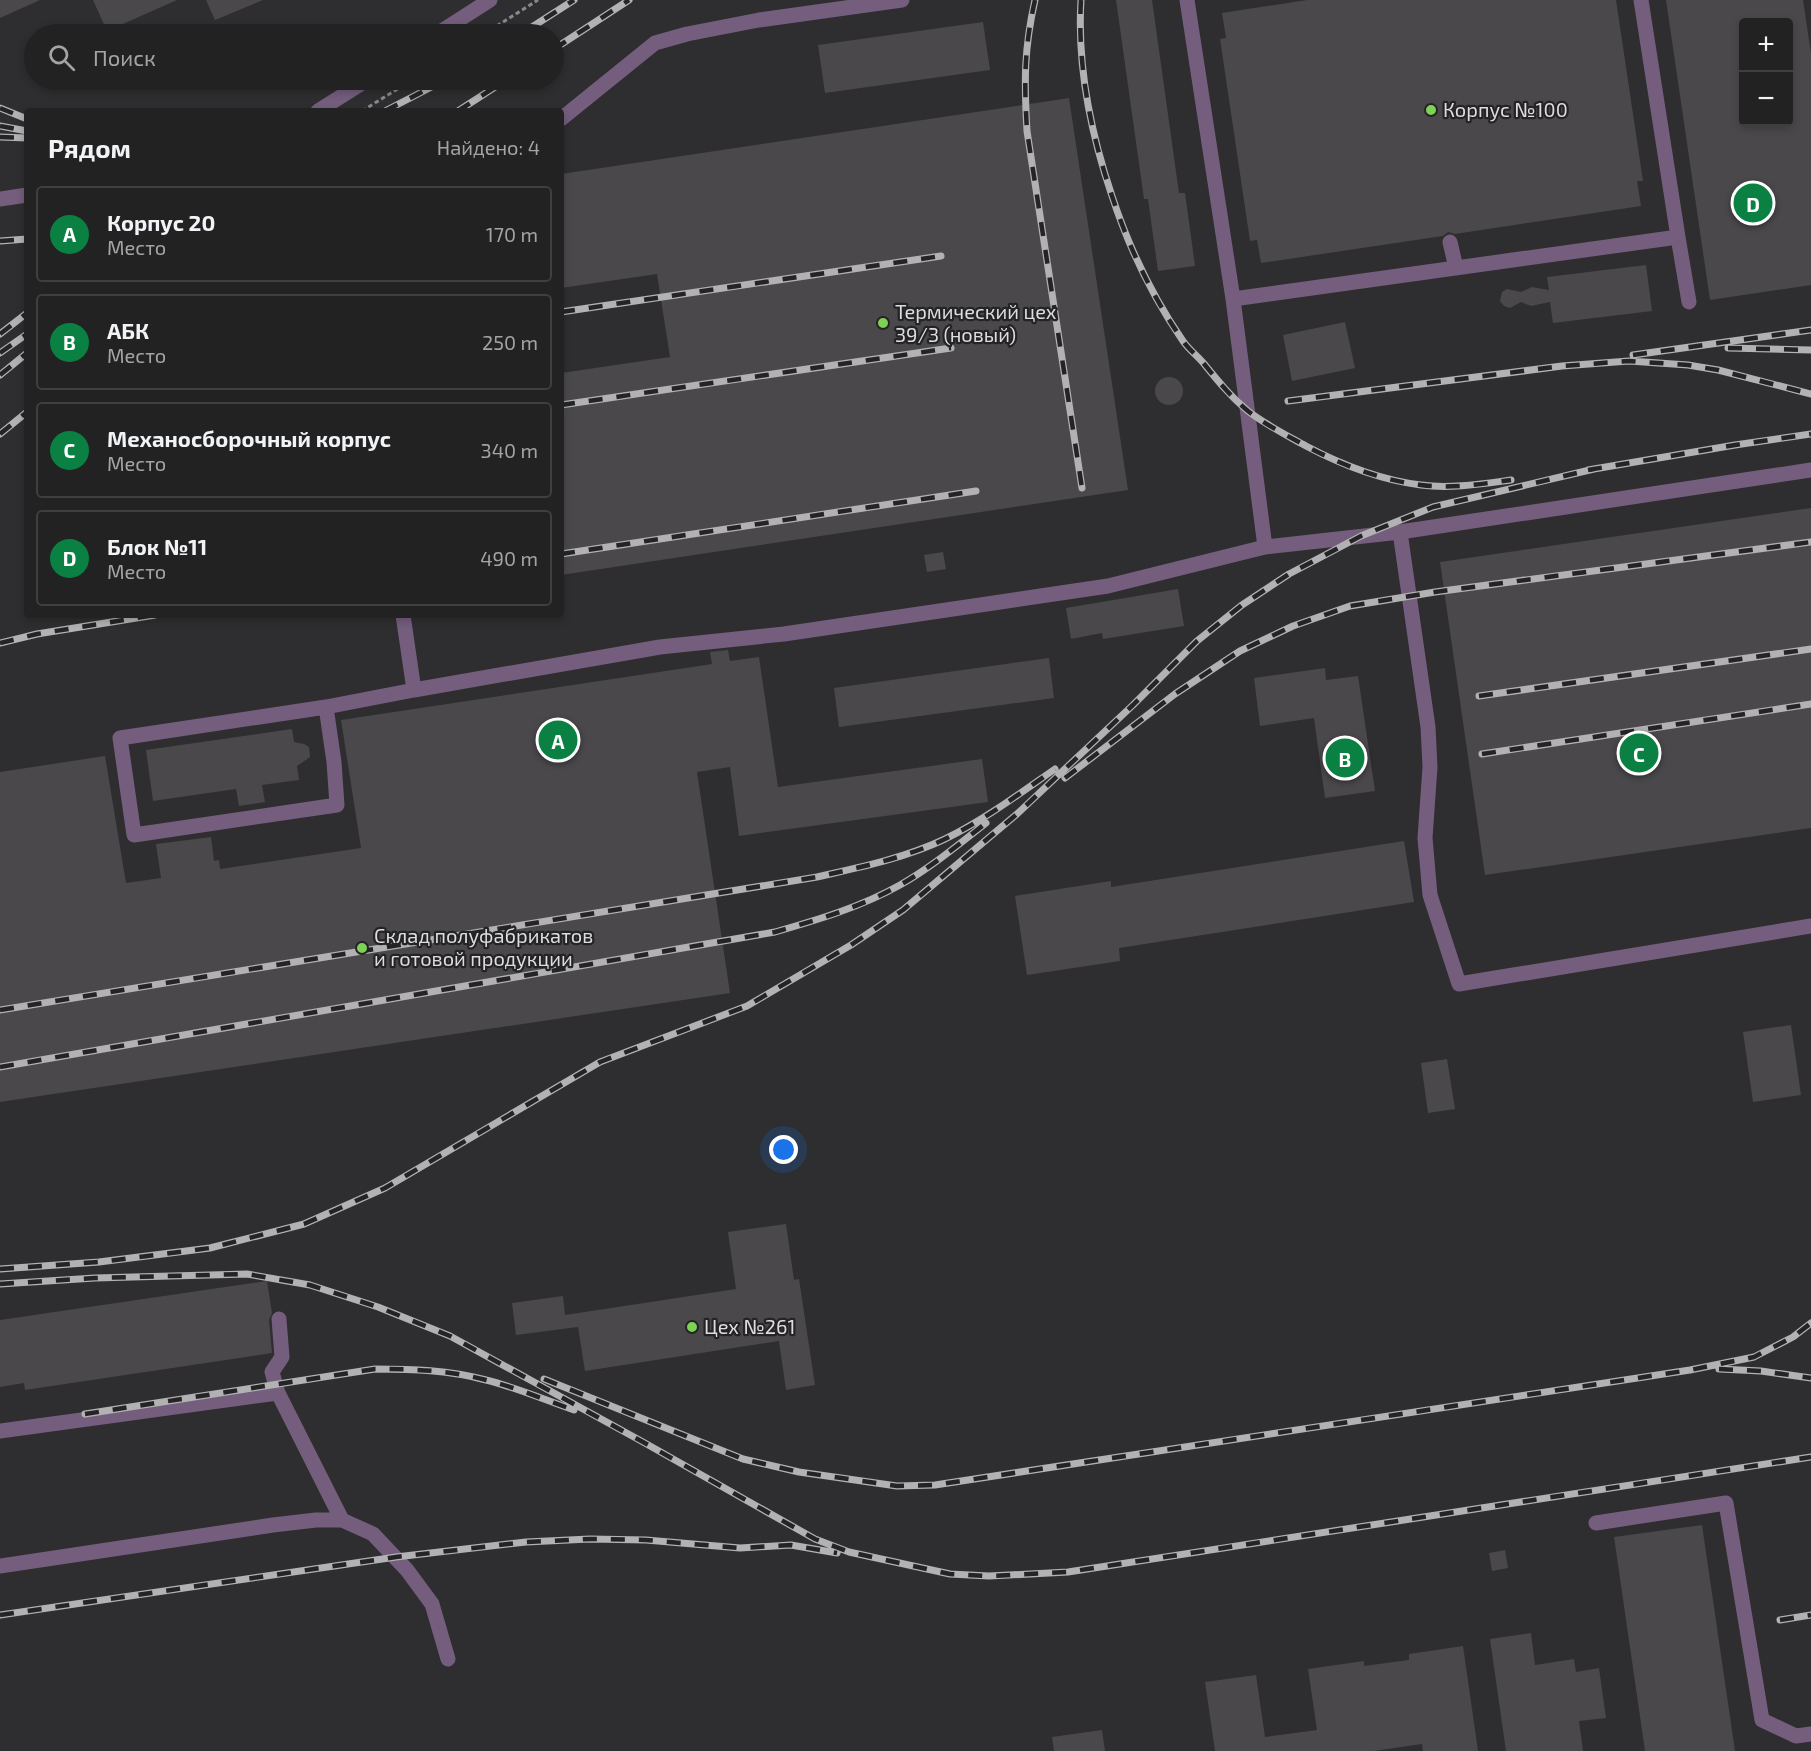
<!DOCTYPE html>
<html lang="ru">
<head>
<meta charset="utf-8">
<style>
  body { margin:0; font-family:"Exo 2",sans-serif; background:#2e2f30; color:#f1f3f6 }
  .controls { position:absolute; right:18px; top:18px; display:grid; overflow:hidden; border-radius:6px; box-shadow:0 3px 9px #0003 }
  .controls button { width:54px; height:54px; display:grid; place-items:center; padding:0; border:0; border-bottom:2px solid #3f3f41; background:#222223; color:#f1f3f6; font:30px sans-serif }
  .you { position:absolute; left:784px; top:1150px; width:21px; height:21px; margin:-15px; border:4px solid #fff; border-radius:50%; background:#1a73e8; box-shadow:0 0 0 9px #1a73e833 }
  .badge { display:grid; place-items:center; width:39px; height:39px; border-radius:50%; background:#0b8043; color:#fff; font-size:20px; font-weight:700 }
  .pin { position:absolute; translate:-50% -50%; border:3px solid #fff; box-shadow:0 2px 6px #0006 }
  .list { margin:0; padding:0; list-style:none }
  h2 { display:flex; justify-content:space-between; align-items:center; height:78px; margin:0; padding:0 24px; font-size:26px }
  h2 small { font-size:20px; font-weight:400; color:#a2a4a6 }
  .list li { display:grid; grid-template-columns:39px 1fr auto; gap:18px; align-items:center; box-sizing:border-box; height:96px; margin:0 12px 12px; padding:0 12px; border:2px solid #3f3f41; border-radius:6px }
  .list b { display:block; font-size:22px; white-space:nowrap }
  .list p { margin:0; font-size:20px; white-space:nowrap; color:#a2a4a6 }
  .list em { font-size:20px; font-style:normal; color:#a2a4a6 }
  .icon { flex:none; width:33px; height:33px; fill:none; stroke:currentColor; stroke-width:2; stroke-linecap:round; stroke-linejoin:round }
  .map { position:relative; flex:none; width:1811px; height:1751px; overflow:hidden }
  .search { position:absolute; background:#222223; box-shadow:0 3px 9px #0003; left:24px; top:24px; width:540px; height:66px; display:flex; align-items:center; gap:15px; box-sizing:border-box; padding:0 21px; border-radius:33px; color:#a2a4a6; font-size:22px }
  .panel { position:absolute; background:#222223; box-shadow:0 3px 9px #0003; left:24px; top:108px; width:540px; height:510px; border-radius:6px }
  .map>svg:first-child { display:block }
  .building { fill:#4a484b; fill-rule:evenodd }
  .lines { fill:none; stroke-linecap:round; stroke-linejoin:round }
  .path { stroke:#89888a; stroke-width:3; stroke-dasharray:4.5 3; stroke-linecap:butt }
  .minor { stroke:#745d7d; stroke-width:15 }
  .rail-casing { stroke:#b2b1b3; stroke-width:7 }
  .rail { stroke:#242325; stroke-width:4.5; stroke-dasharray:14; stroke-linecap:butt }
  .poi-dot { fill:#7dd154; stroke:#242325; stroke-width:2 }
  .labels { text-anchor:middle; stroke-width:4.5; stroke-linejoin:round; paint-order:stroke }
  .poi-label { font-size:20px; fill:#dddcde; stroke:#242325; text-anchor:start }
</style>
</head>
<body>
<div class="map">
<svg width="1811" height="1751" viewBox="0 0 1811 1751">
  <rect width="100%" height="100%" fill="#2e2d2f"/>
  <path class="building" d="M 0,0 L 40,0 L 0,18 Z
    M 93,0 L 177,0 L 107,31 Z
    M 206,0 L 263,0 L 215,20 Z
    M 1116,0 L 1152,0 L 1179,193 L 1185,193 L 1195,266 L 1158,271 L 1148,199 L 1144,199 Z
    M 1307,0 L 1616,0 L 1643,181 L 1637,181 L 1641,206 L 1455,234 L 1448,232 L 1443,236 L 1261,263 L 1257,240 L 1250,241 L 1220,39 L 1226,38 L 1222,13 Z
    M 1666,0 L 1803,0 L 1811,53 L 1811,285 L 1710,300 ZM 1743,22 L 1788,22 L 1788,122 L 1743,122 Z
    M 983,22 L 990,70 L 825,93 L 818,45 Z
    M 1069,98 L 1128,490 L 561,575 L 561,373 L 670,357 L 657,274 L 561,288 L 561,174 Z
    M 1646,265 L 1652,311 L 1553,323 L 1550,302 L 1531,306 L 1521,302 L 1510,308 L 1504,306 L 1500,301 L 1502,292 L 1507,289 L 1521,292 L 1532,287 L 1549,290 L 1547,277 Z
    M 1345,322 L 1355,368 L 1292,381 L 1283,335 Z
    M1155 391a14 14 0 1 1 28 0a14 14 0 1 1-28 0Z
    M 1811,508 L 1811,828 L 1485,875 L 1440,562 Z
    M 943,552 L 946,569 L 927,572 L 924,555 Z
    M 1178,589 L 1184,626 L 1103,639 L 1102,633 L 1071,639 L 1066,608 Z
    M 728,650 L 730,661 L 759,657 L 778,787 L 982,759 L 988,802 L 739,836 L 730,767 L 697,772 L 730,993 L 0,1102 L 0,772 L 105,756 L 126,883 L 161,878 L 156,844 L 211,837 L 214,861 L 219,860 L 220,869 L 361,848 L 341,720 L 712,664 L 710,652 Z
    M 1049,658 L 1054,698 L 839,727 L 834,688 Z
    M 1325,668 L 1326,680 L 1358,676 L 1375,791 L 1325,798 L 1314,718 L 1260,726 L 1254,678 Z
    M 292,729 L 294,742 L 304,744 L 309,747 L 310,757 L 297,766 L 299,780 L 262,785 L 265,802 L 239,806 L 236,789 L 153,801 L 146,750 Z
    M 1404,841 L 1414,902 L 1119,948 L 1120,961 L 1027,975 L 1015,896 L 1111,881 L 1111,887 Z
    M 1791,1025 L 1801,1095 L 1753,1102 L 1743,1032 Z
    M 1447,1059 L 1455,1109 L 1428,1113 L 1421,1063 Z
    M 786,1224 L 794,1280 L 799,1279 L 815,1385 L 786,1390 L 779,1341 L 585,1371 L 578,1327 L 516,1335 L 512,1303 L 563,1296 L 565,1315 L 736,1289 L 728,1232 Z
    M 267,1281 L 272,1313 L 269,1320 L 272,1353 L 25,1390 L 24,1383 L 0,1387 L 0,1320 Z
    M 1702,1525 L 1735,1751 L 1645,1751 L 1614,1537 Z
    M 1505,1550 L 1508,1568 L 1492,1571 L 1489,1553 Z
    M 1531,1633 L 1535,1665 L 1574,1659 L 1576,1672 L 1599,1668 L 1606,1718 L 1579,1721 L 1583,1751 L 1506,1751 L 1490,1639 Z
    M 1463,1646 L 1478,1751 L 1423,1751 L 1422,1744 L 1374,1751 L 1215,1751 L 1205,1682 L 1256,1675 L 1265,1737 L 1317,1730 L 1308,1669 L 1364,1661 L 1364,1666 L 1409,1660 L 1409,1654 Z
    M 1102,1730 L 1105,1751 L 1054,1751 L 1052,1737 Z"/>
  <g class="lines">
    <path class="path" d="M 484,34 L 538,0
      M 362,111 L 412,80"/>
    <path class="minor" d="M 1187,0 L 1233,299 L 1265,547 L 1400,532 L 1811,470
      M 437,34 L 490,0
      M 318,111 L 367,80
      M 561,119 L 655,43 L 687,34 L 759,20 L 902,0
      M 0,199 L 27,195
      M 1678,237 L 1689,302
      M 1450,242 L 1456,268
      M 1233,299 L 1678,237 L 1641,0
      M 1400,532 L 1428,727 L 1430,767 L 1425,838 L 1430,895 L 1459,984 L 1811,926
      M 403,615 L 414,690 L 660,647 L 784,634 L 1108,586 L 1265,547
      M 326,707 L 334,762 L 337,805 L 134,835 L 120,738 L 326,707 L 414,690
      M 278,1393 L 342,1520
      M 0,1431 L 278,1393 L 272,1372 L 282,1357 L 279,1319
      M 1596,1523 L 1726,1503 L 1762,1720 L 1796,1736 L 1811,1734
      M 0,1566 L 273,1525 L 316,1520 L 342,1520 L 373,1534 L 407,1570 L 432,1604 L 448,1659"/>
    <g class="rail-casing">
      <path id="rail" d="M 1035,0 C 1024,49 1024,81 1027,131 L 1082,488
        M 1081,0 C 1077,65 1091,134 1112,196 C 1129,248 1152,296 1183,341 C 1189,350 1198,356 1205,365 C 1218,381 1231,397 1248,411 C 1266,425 1286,435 1306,446 C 1342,465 1380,480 1421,485 C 1450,489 1481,484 1511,480
        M 521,34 L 574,0
        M 554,49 L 629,0
        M 0,108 L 27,119
        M 385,111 L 445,80
        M 458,111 L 506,80
        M 0,126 L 27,131
        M 0,137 L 27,138
        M 0,241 L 27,239
        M 561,312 L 941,256
        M 0,334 L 27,313
        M 1728,348 L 1811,350
        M 0,353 L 27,334
        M 1633,355 L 1811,330
        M 0,375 L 27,353
        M 1288,401 L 1562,366 L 1629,361 L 1688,365 L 1718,370 L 1811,394
        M 561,405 L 951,348
        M 0,434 L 27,412
        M 1588,470 L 1735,445 L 1811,434
        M 561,554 L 976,491
        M 0,643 L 37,634 L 155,615
        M 1479,696 L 1811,649
        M 1482,754 L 1811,704
        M 1065,778 L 1175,694 L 1240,651 L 1293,626 L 1350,606 L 1435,592 L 1811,542
        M 0,1010 L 817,877 C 861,867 905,858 945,839 C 984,820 1019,794 1055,769
        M 0,1067 L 775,932 C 817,920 861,907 900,885 C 930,868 958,845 986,823
        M 0,1269 L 99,1262 L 210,1248 L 304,1224 L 385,1188 L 600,1062 L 747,1006 L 851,945 L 903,910 L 1017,814 L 1133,705 L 1197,641 L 1242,605 L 1289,574 L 1361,536 L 1433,507 L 1594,469
        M 0,1284 L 95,1278 L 247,1274 L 310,1285 L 378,1307 L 450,1336 L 643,1442 L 815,1539 L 849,1552 L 950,1574 L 989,1576 L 1068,1572 L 1811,1457
        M 1719,1369 L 1761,1371 L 1811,1378
        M 544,1379 L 743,1459 L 799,1472 L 897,1486 L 935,1485 L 1690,1370 L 1754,1357 L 1793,1337 L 1811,1323
        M 85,1414 L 375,1369 C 412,1369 449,1370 486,1380 C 515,1387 545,1400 574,1410
        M 0,1615 L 396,1557 L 526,1542 L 590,1539 L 646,1540 L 740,1548 L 791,1545 L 837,1553
        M 1780,1620 L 1811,1615"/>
    </g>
    <use href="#rail" class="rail"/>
  </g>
  <g class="poi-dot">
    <circle cx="1431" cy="110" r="6"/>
    <circle cx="883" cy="323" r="6"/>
    <circle cx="362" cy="948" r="6"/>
    <circle cx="692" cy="1327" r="6"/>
  </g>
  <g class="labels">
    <g class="poi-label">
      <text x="1443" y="117">Корпус №100</text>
      <text x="895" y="319">Термический цех<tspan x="895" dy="23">39/3 (новый)</tspan></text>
      <text x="374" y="943">Склад полуфабрикатов<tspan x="374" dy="23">и готовой продукции</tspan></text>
      <text x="704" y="1334">Цех №261</text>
    </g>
  </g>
</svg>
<div class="controls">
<button>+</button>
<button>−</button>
</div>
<div class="you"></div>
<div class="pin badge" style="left:558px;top:740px">A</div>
<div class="pin badge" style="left:1345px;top:758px">B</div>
<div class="pin badge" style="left:1639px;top:753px">C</div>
<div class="pin badge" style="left:1753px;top:203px">D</div>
<div class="search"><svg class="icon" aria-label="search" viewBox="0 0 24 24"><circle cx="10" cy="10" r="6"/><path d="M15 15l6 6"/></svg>Поиск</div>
<section class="panel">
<h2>Рядом<small>Найдено: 4</small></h2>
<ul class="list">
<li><span class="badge">A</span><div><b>Корпус 20</b><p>Место</p></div><em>170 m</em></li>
<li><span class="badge">B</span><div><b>АБК</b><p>Место</p></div><em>250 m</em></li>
<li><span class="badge">C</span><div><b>Механосборочный корпус</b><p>Место</p></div><em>340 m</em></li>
<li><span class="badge">D</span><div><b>Блок №11</b><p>Место</p></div><em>490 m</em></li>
</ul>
</section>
</div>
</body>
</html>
